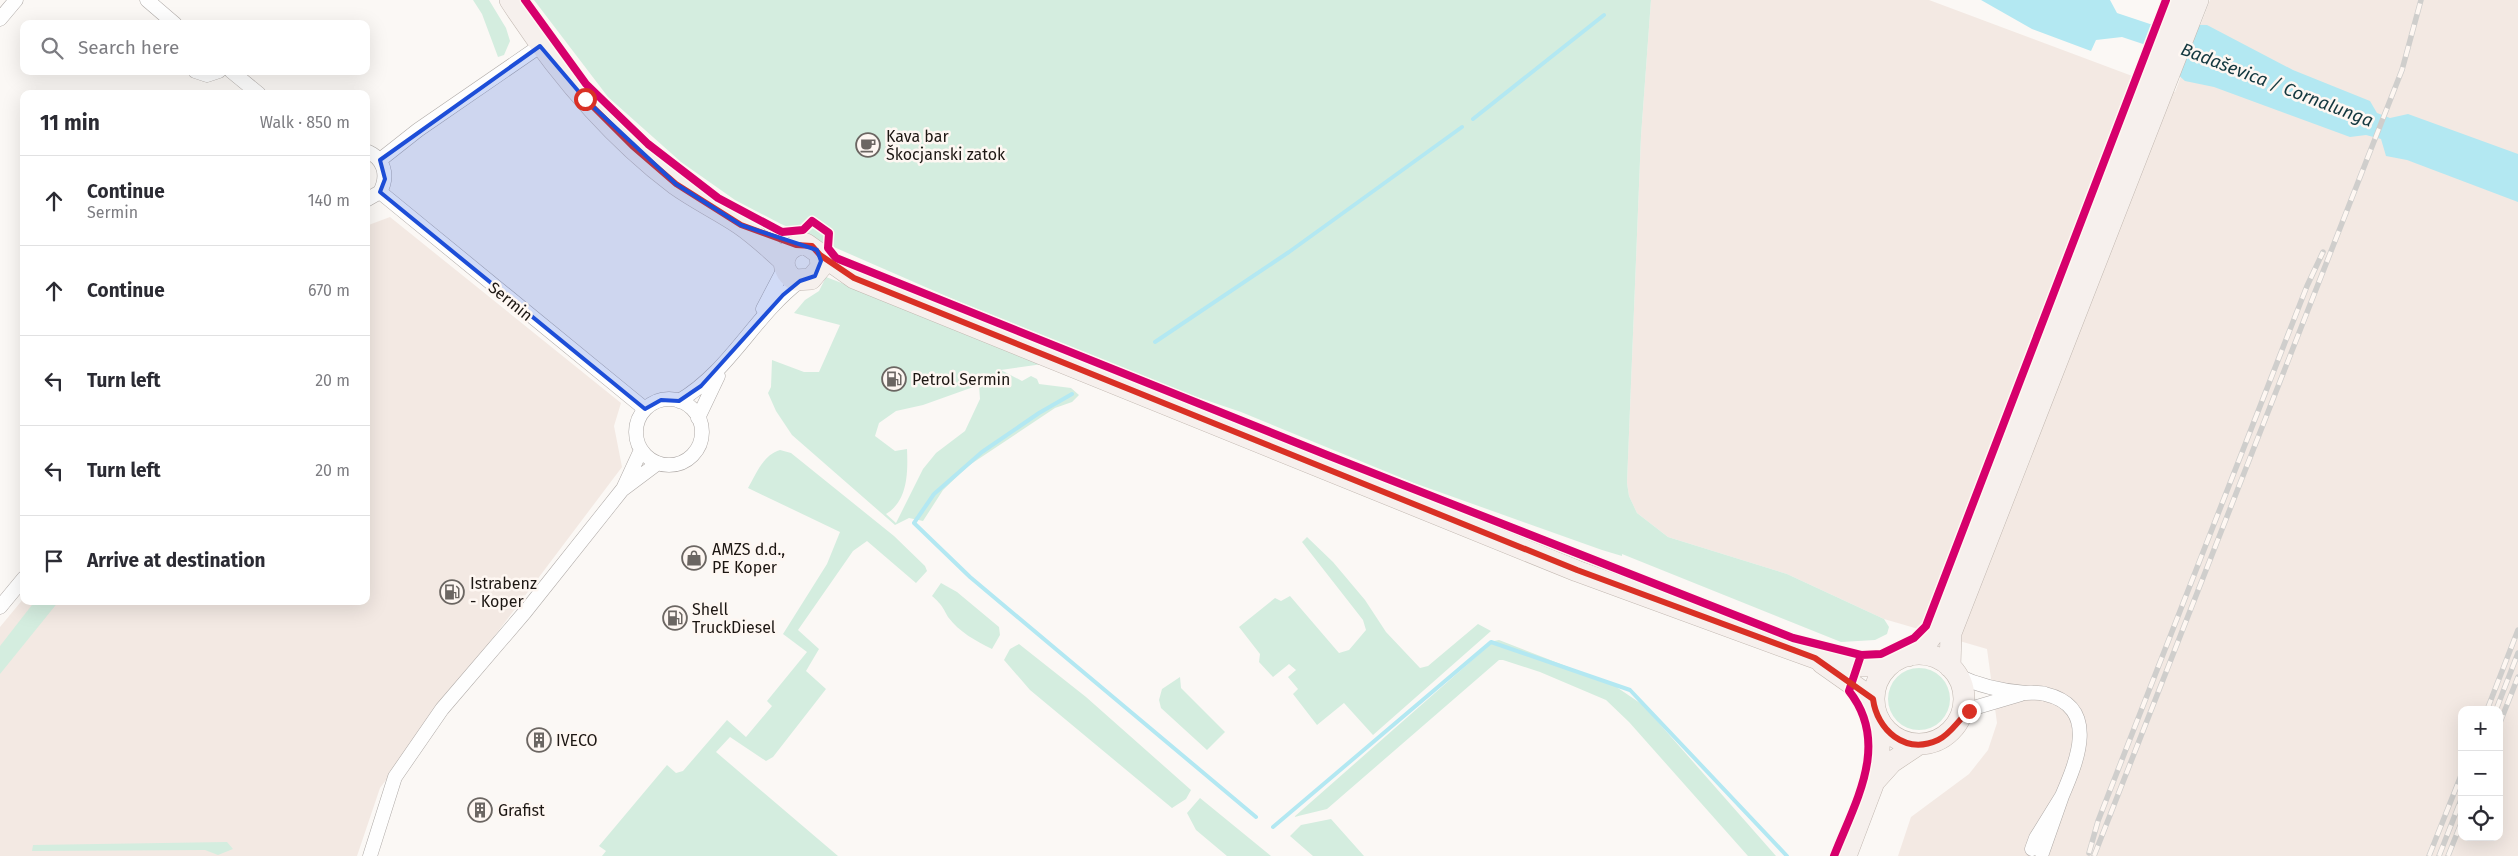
<!DOCTYPE html>
<html lang="en">
<head>
<meta charset="utf-8">
<style>
  body { margin:0; font-family:"Fira Sans",sans-serif; background:#f2f2f3; color:#2b2b33 }
  .controls { position:absolute; right:15px; bottom:15px; display:grid; overflow:hidden; border-radius:10px; box-shadow:0 5px 20px #0002 }
  .controls button { width:45px; height:45px; display:grid; place-items:center; padding:0; border:0; border-bottom:1px solid #e1e1e2; background:#fff; color:#2b2b33; font:25px sans-serif }
  .stop { position:absolute; width:15px; height:15px; margin:-11px; border:4px solid #d93025; border-radius:50%; background:#fff }
  .stop.end { background:#d93025; border-color:#fff; box-shadow:0 1px 5px #0008 }
  .list { margin:0; padding:0; list-style:none }
  h2 { display:flex; justify-content:space-between; align-items:center; height:65px; margin:0; padding:0 20px; font-size:21px }
  h2 small { font-size:16px; font-weight:400; color:#7c7c81 }
  .list li { display:grid; grid-template-columns:32px 1fr auto; gap:15px; align-items:center; box-sizing:border-box; height:90px; padding:0 20px; border-top:1px solid #e1e1e2 }
  .list b { display:block; font-size:19px; white-space:nowrap }
  .list p { margin:0; font-size:16px; white-space:nowrap; color:#7c7c81 }
  .list em { font-size:16px; font-style:normal; color:#7c7c81 }
  .icon { flex:none; width:28px; height:28px; fill:none; stroke:currentColor; stroke-width:2; stroke-linecap:round; stroke-linejoin:round }
  .map { position:relative; flex:none; width:2518px; height:856px; overflow:hidden }
  .search { position:absolute; background:#fff; box-shadow:0 5px 20px #0002; left:20px; top:20px; width:350px; height:55px; display:flex; align-items:center; gap:12px; box-sizing:border-box; padding:0 18px; border-radius:10px; color:#7c7c81; font-size:19px }
  .panel { position:absolute; background:#fff; box-shadow:0 5px 20px #0002; left:20px; top:90px; width:350px; height:515px; border-radius:10px }
  .map>svg:first-child { display:block }
  .built { fill:#f3e9e3; fill-rule:evenodd }
  .green { fill:#d4eddf; fill-rule:evenodd }
  .water { fill:#b3e8f2 }
  .lines { fill:none; stroke-linecap:round; stroke-linejoin:round }
  .stream { stroke:#b3e8f2; stroke-width:4 }
  .minor-casing { stroke:#afaaa7; stroke-width:15 }
  .primary-casing { stroke:#c2b8b1; stroke-width:22 }
  .minor { stroke:#fefefe; stroke-width:14 }
  .primary { stroke:#f6f0ed; stroke-width:21 }
  .rail-casing { stroke:#cfcecc; stroke-width:5.5 }
  .rail { stroke:#fef7f2; stroke-width:4; stroke-dasharray:11; stroke-linecap:butt }
  .cycleway-casing { stroke:#fef7f2; stroke-width:11 }
  .cycleway { stroke:#d6006c; stroke-width:8 }
  .route { stroke:#d93025; stroke-width:6 }
  .marked { fill:#1d4ed8; fill-opacity:0.2; stroke:#1d4ed8; stroke-width:4; stroke-linejoin:round }
  .labels { text-anchor:middle; stroke-width:5; stroke-linejoin:round; paint-order:stroke }
  .poi-label { font-size:16px; fill:#1d1713; stroke:#fef7f2; text-anchor:start }
  .street-label { font-size:16px; fill:#1d1713; stroke:#fef7f2 }
  .water-label { font-size:18px; font-style:italic; fill:#13383f; stroke:#fef7f2 }
</style>
</head>
<body>
<div class="map">
<svg width="2518" height="856" viewBox="0 0 2518 856">
  <rect width="100%" height="100%" fill="#fbf8f5"/>
  <path class="built" d="M 1651,0 L 1929,0 L 2175,92 L 2210,0 L 2518,0 L 2518,856 L 1898,856 L 1911,817 L 1969,774 L 1988,750 L 1997,723 L 1987,649 L 1884,619 L 1787,574 L 1668,537 L 1637,513 L 1629,496 L 1627,483 L 1641,136 ZM 2462,710 L 2499,710 L 2499,837 L 2462,837 Z
    M 390,217 L 621,403 L 614,426 L 622,467 L 380,788 L 357,856 L 0,856 L 0,627 L 24,598 L 24,601 L 366,601 L 366,226 Z"/>
  <path class="green" d="M 473,0 L 489,0 L 506,28 L 510,41 L 504,55 L 498,57 L 482,14 Z
    M 534,0 L 1651,0 L 1641,136 L 1627,483 L 1629,496 L 1637,513 L 1668,537 L 1787,574 L 1884,619 L 1889,627 L 1887,634 L 1875,640 L 1841,642 L 1622,554 L 1622,556 L 1602,550 L 1414,483 L 1241,412 L 1191,395 L 962,303 L 781,224 L 735,200 L 681,162 L 608,97 Z
    M 826,277 L 1050,363 L 1001,370 L 1022,381 L 1031,376 L 1037,379 L 1039,384 L 1071,388 L 1079,395 L 1072,402 L 1055,408 L 968,466 L 943,490 L 923,521 L 909,518 L 895,525 L 792,435 L 776,411 L 768,393 L 771,387 L 772,360 L 804,372 L 819,372 L 840,325 L 794,313 L 805,300 L 819,291 ZM 979,385 L 980,399 L 965,431 L 936,453 L 923,469 L 896,523 L 886,514 C 908,501 908,472 907,449 L 895,451 L 875,436 L 879,423 L 896,411 L 923,405 Z
    M 780,450 L 791,453 L 894,536 L 925,566 L 927,571 L 916,583 L 867,541 L 853,551 L 798,630 L 819,649 L 806,671 L 826,689 L 773,757 L 766,761 L 730,737 L 716,752 L 838,856 L 602,856 L 606,851 L 599,846 L 667,765 L 676,773 L 683,771 L 727,720 L 746,737 L 772,706 L 767,701 L 807,652 L 783,634 L 827,564 L 840,532 L 748,488 C 756,474 763,455 780,450 Z
    M 1307,537 L 1333,562 L 1365,600 L 1386,632 L 1420,668 L 1428,666 L 1478,624 L 1491,631 L 1373,735 L 1344,703 L 1317,725 L 1293,694 L 1298,689 L 1288,677 L 1296,670 L 1289,664 L 1273,677 L 1259,662 L 1260,654 L 1239,627 L 1275,598 L 1281,601 L 1290,596 L 1339,653 L 1349,650 L 1366,630 L 1363,620 L 1302,542 Z
    M 941,583 L 957,592 L 999,627 L 1000,635 L 992,649 C 976,641 959,632 948,617 C 942,606 942,605 932,596 Z
    M 35,601 L 59,601 L 0,674 L 0,646 Z
    M 1499,640 L 1612,684 L 1643,705 L 1776,856 L 1748,856 L 1629,722 L 1606,700 L 1540,672 L 1503,660 L 1499,660 L 1327,809 L 1294,817 L 1494,641 Z
    M 1019,644 L 1086,697 L 1191,790 L 1186,799 L 1172,808 L 1030,690 L 1004,660 L 1010,649 Z
    M1888 699a31 31 0 1 1 62 0a31 31 0 1 1-62 0Z
    M 1180,677 L 1181,688 L 1225,732 L 1207,750 L 1161,708 L 1159,700 L 1162,689 Z
    M 1200,798 L 1271,856 L 1227,856 L 1196,830 L 1187,813 Z
    M 1331,819 L 1364,856 L 1313,856 L 1290,836 L 1301,825 Z
    M 227,842 L 233,849 L 218,855 L 205,850 L 32,851 L 33,845 Z"/>
  <path class="water" d="M 1981,0 L 2110,0 L 2117,13 L 2150,24 L 2207,25 L 2293,70 L 2370,101 L 2377,113 L 2390,118 L 2408,114 L 2518,154 L 2518,202 L 2407,160 L 2386,156 L 2381,139 L 2366,135 L 2350,137 L 2214,87 L 2185,81 L 2143,44 L 2122,37 L 2096,40 L 2091,51 L 2032,29 Z"/>
  <g class="lines">
    <path class="stream" d="M 1473,119 L 1604,15
      M 1155,342 L 1289,252 L 1462,127
      M 1072,394 L 1039,413 L 982,452 L 934,494 L 914,523 L 970,577 L 1256,817
      M 1273,827 L 1491,642 L 1630,690 L 1787,856"/>
    <g class="minor-casing">
      <path id="minor" d="M 147,0 L 175,24
        M 0,19 L 16,0
        M 195,71 L 207,75 L 219,71
        M 231,71 L 259,94
        M 366,151 C 384,158 389,175 380,192 L 366,200
        M 380,160 L 418,130 L 540,46
        M 380,192 L 645,409
        M 763,309 L 785,267
        M636 432a33 33 0 1 1 66 0a33 33 0 1 1-66 0Z
        M 679,401 C 730,371 754,316 800,281
        M 698,418 L 718,376
        M 623,489 L 641,450
        M 0,607 L 24,578
        M 1956,675 C 1979,686 2001,691 2026,693 C 2033,693 2039,692 2045,694 C 2100,707 2077,761 2062,796
        M 1958,720 L 1977,707 L 2021,694
        M 2032,849 L 2036,838 L 2062,796 L 2042,853
        M 370,856 L 395,777 L 442,709 L 525,612 L 622,490 L 658,463"/>
    </g>
    <g class="primary-casing">
      <path id="primary" d="M 510,0 C 555,69 609,134 675,184 C 696,199 719,210 740,224 C 756,235 770,248 784,261
        M 820,255 L 821,267 L 811,279 L 795,280 C 776,268 784,244 806,244 L 854,278 L 1577,571 L 1815,658 L 1857,666 L 1877,666 L 1894,661
        M1874 699a45 45 0 1 1 90 0a45 45 0 1 1-90 0Z
        M 1908,656 C 1923,648 1930,642 1937,625 L 2180,0
        M 1822,663 L 1873,699
        M 1950,667 L 1951,633 L 2198,0
        M 1874,782 L 1892,762 L 1919,744
        M 1846,856 L 1874,782 L 1879,751 L 1880,722"/>
    </g>
    <use href="#minor" class="minor"/>
    <use href="#primary" class="primary"/>
    <g class="rail-casing">
      <path id="rail" d="M 2487,710 L 2518,630
        M 2496,710 L 2518,653
        M 2499,725 L 2518,677
        M 2089,853 L 2098,821 L 2307,286 L 2323,252
        M 2094,856 L 2402,70 L 2421,0
        M 2429,856 L 2462,773
        M 2439,856 L 2462,797
        M 2448,856 L 2462,821"/>
    </g>
    <use href="#rail" class="rail"/>
    <g class="cycleway-casing">
      <path id="cycleway" d="M 525,0 L 586,84 L 648,144 L 718,198 L 782,232 L 803,230 L 812,221 L 829,233 L 828,248 L 836,258 L 1327,455 L 1793,638 L 1861,655 L 1881,654 L 1914,638 L 1926,626 L 2166,0
        M 1834,856 C 1855,802 1891,744 1849,691 L 1861,655"/>
    </g>
    <use href="#cycleway" class="cycleway"/>
  </g>
  <g class="lines">
    <path class="route" d="M 585,99 L 632,146 L 676,184 L 741,225 L 796,245 L 812,246 L 820,255 L 854,278 L 1577,570 L 1815,658 L 1873,699 C 1877,730 1905,755 1938,740 C 1951,734 1958,720 1969,711"/>
  </g>
  <path class="marked" d="M 540,46 L 585,99 L 676,184 L 741,225 L 817,250 L 821,261 L 815,276 L 800,281 L 783,295 L 701,386 L 679,401 L 661,400 L 645,409 L 380,192 L 385,179 L 380,160 Z"/>
  <defs>
    <g id="cafe-ring" transform="scale(1.25)"><circle r="9.5" fill="#fef7f2" stroke="#6b6662" stroke-width="1.5"/><path d="M-5.5-4.5H6V0H3Q3 3.5 0 3.5H-2.5Q-5.5 3.5-5.5 0ZM3-3.2v2h1.7v-2ZM-6 4.5H4V6H-6Z" fill="#6b6662"/></g>
    <g id="fuel-ring" transform="scale(1.25)"><circle r="9.5" fill="#fef7f2" stroke="#6b6662" stroke-width="1.5"/><path d="M-5.5-6h7V0h2V4h1.3V-2.5L3-4.5l.8-.8L6-3V5H2.5V1h-1V6h-7ZM-4.2-4.7v3.2H.2V-4.7Z" fill="#6b6662"/></g>
    <g id="shop-ring" transform="scale(1.25)"><circle r="9.5" fill="#fef7f2" stroke="#6b6662" stroke-width="1.5"/><path d="M-5-2.5h2.3a2.7 3.5 0 0 1 5.4 0H5L5.5 6h-11ZM-1.5-2.5h3a1.5 2.3 0 0 0-3 0Z" fill="#6b6662"/></g>
    <g id="building-ring" transform="scale(1.25)"><circle r="9.5" fill="#fef7f2" stroke="#6b6662" stroke-width="1.5"/><path d="M-4-6H4V6H1V3H-1V6H-4ZM-2.5-4.3h1.7v1.8h-1.7ZM.8-4.3h1.7v1.8H.8ZM-2.5-1h1.7V.8h-1.7ZM.8-1h1.7V.8H.8Z" fill="#6b6662"/></g>
  </defs>
  <g fill-rule="evenodd">
    <use href="#cafe-ring" x="868" y="145"/>
    <use href="#fuel-ring" x="894" y="379"/>
    <use href="#shop-ring" x="694" y="558"/>
    <use href="#fuel-ring" x="452" y="592"/>
    <use href="#fuel-ring" x="675" y="618"/>
    <use href="#building-ring" x="539" y="740"/>
    <use href="#building-ring" x="480" y="810"/>
  </g>
  <g class="labels">
    <g class="poi-label">
      <text x="886" y="142">Kava bar<tspan x="886" dy="18">Škocjanski zatok</tspan></text>
      <text x="912" y="385">Petrol Sermin</text>
      <text x="712" y="555">AMZS d.d.,<tspan x="712" dy="18">PE Koper</tspan></text>
      <text x="470" y="589">Istrabenz<tspan x="470" dy="18">- Koper</tspan></text>
      <text x="692" y="615">Shell<tspan x="692" dy="18">TruckDiesel</tspan></text>
      <text x="556" y="746">IVECO</text>
      <text x="498" y="816">Grafist</text>
    </g>
    <g class="street-label">
      <text transform="translate(511 301) rotate(39)" y="6">Sermin</text>
    </g>
    <g class="water-label">
      <text transform="translate(2277 85) rotate(21)" y="6">Badaševica / Cornalunga</text>
    </g>
  </g>
</svg>
<div class="controls">
<button>+</button>
<button>−</button>
<button><svg class="icon" aria-label="locate" viewBox="0 0 24 24"><circle cx="12" cy="12" r="6"/><path d="M12 2v4M12 18v4M2 12h4M18 12h4"/></svg></button>
</div>
<div class="stop" style="left:585px;top:99px"></div>
<div class="stop end" style="left:1969px;top:711px"></div>
<div class="search"><svg class="icon" aria-label="search" viewBox="0 0 24 24"><circle cx="10" cy="10" r="6"/><path d="M15 15l6 6"/></svg>Search here</div>
<section class="panel">
<h2>11 min<small>Walk · 850 m</small></h2>
<ul class="list">
<li><svg class="icon" aria-label="ahead" viewBox="0 0 24 24"><path d="M12 20V5M6 11l6-6 6 6"/></svg><div><b>Continue</b><p>Sermin</p></div><em>140 m</em></li>
<li><svg class="icon" aria-label="ahead" viewBox="0 0 24 24"><path d="M12 20V5M6 11l6-6 6 6"/></svg><div><b>Continue</b></div><em>670 m</em></li>
<li><svg class="icon" aria-label="left" viewBox="0 0 24 24"><path d="M17 20v-9H6M10 6l-5 5 5 5"/></svg><div><b>Turn left</b></div><em>20 m</em></li>
<li><svg class="icon" aria-label="left" viewBox="0 0 24 24"><path d="M17 20v-9H6M10 6l-5 5 5 5"/></svg><div><b>Turn left</b></div><em>20 m</em></li>
<li><svg class="icon" aria-label="arrive" viewBox="0 0 24 24"><path d="M6 21V4h12l-3 4 3 4H6"/></svg><div><b>Arrive at destination</b></div></li>
</ul>
</section>
</div>
</body>
</html>
